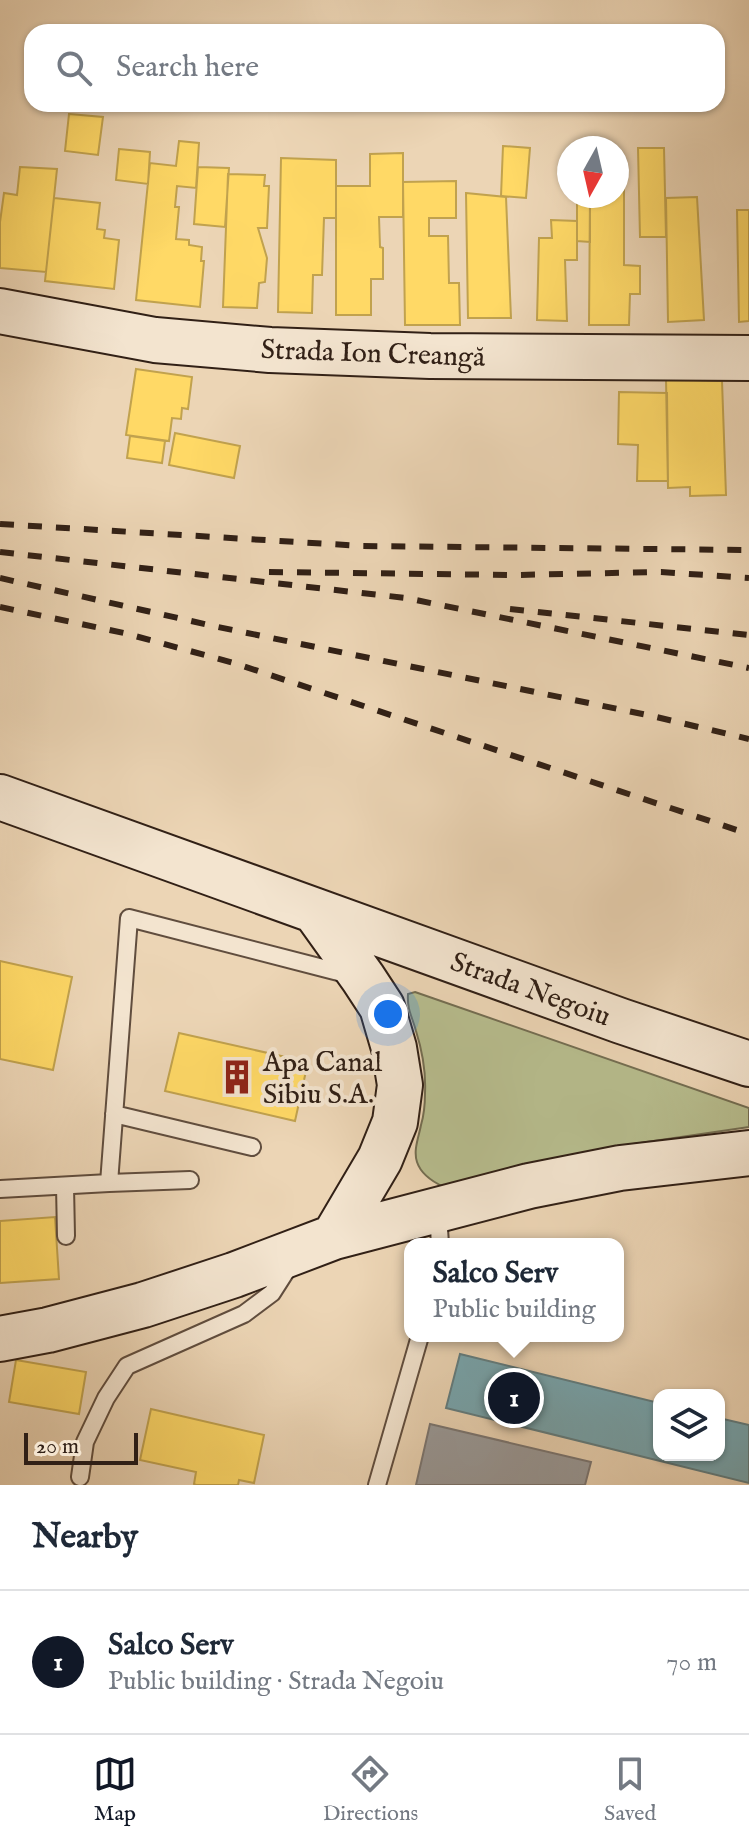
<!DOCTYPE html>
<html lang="en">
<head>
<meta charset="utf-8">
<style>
  body { margin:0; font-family:"IM FELL English",serif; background:#f2f2f3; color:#1f2937 }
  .controls { position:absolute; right:24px; bottom:24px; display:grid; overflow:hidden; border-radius:16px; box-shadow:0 2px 6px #0004 }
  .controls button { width:72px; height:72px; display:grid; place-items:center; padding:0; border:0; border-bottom:2px solid #e0e1e3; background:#fff; color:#1f2937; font:40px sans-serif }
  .compass { position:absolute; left:557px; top:136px; width:72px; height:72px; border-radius:50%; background:#fff; box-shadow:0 2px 6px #0004; rotate:188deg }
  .scale { position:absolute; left:24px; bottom:20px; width:114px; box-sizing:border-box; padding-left:8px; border:4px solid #312016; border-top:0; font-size:22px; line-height:28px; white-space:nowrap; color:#312016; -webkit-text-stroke:6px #f3e4cf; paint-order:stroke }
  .you { position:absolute; left:388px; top:1014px; width:28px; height:28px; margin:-20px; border:6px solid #fff; border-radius:50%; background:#1a73e8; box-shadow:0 0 0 12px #1a73e833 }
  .badge { display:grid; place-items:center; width:52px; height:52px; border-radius:50%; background:#111827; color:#fff; font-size:26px; font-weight:700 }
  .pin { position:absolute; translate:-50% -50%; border:4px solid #fff; box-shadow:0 2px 8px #0006 }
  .popup { position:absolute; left:404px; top:1238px; width:220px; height:104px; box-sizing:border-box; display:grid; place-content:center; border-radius:16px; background:#fff; filter:drop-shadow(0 2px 6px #0005); font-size:26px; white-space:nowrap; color:#747a83 }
  .popup b { font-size:30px; color:#1f2937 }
  .popup::after { content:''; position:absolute; left:50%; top:100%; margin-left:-16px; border:16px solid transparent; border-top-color:#fff }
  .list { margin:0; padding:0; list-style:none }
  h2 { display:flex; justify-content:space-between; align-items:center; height:104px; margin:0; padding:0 32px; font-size:34px }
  h2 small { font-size:26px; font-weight:400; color:#747a83 }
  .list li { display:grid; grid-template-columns:52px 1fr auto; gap:24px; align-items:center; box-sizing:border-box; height:144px; padding:0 32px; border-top:2px solid #e0e1e3 }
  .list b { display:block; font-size:30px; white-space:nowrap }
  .list p { margin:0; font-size:26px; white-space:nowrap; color:#747a83 }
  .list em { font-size:26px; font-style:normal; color:#747a83 }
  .icon { flex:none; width:44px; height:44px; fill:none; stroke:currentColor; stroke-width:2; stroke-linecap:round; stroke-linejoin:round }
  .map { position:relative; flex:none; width:749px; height:1485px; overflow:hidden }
  .search { position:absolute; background:#fff; box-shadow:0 2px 6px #0004; left:24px; right:24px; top:24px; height:88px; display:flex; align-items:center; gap:20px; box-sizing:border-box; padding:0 28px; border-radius:24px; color:#747a83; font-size:30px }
  .sheet { height:248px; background:#fff }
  nav { display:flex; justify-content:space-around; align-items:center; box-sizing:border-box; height:112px; border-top:2px solid #e0e1e3; background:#fff; font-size:22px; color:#747a83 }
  nav a { display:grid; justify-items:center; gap:4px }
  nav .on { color:#111827 }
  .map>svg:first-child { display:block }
  .green { fill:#b7bd8e; stroke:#746e52; stroke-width:2 }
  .homes { fill:#ffd966; stroke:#c1a24e; stroke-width:2 }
  .public { fill:#76a5af; stroke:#617d81; stroke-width:2 }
  .industry { fill:#999; stroke:#7a7572; stroke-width:2 }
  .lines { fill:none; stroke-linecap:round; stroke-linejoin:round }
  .lane-casing { stroke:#604d3e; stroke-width:20 }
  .secondary-casing { stroke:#312016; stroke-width:48 }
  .lane { stroke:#f3e4cf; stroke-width:16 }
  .secondary { stroke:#f3e4cf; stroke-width:44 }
  .rail { stroke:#312016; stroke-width:6; stroke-dasharray:14 14; stroke-linecap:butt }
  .labels { text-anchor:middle; stroke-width:8; stroke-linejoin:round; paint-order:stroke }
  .street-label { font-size:28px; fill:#312016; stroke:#f3e4cf }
  .poi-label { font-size:28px; fill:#312016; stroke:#f3e4cf; text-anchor:start }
</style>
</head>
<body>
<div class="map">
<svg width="749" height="1485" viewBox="0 0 749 1485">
  <rect width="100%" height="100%" fill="#ecd5b5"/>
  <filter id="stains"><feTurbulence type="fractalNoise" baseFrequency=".0025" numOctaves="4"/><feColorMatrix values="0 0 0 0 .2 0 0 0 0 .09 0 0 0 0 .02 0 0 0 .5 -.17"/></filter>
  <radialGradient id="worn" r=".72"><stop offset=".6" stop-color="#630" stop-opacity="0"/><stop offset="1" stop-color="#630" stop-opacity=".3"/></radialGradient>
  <path class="green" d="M 415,992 L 749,1108 L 749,1127 L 606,1148 L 444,1187 C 433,1182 421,1174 417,1162 C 413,1150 419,1136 421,1125 C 424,1115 425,1103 425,1093 C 426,1072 422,1050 416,1031 C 412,1016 407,1010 408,994 Z"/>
  <path class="homes" d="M 69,114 L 103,117 L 98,155 L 65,151 Z
    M 179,141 L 199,143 L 196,188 L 177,186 L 175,207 L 179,207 L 176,239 L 189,240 L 189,245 L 202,247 L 201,261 L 204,261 L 200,307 L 136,300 L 150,163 L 176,166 Z
    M 503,146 L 530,148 L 526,198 L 501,196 Z
    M 638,148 L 664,148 L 666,237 L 640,237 Z
    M 119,149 L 150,152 L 148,184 L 116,180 Z
    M 403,153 L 403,217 L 379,217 L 380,247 L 383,248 L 383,279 L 371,279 L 371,315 L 336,315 L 336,186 L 370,186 L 370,154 Z
    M 281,158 L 336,160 L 336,218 L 324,218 L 322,275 L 313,275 L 312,313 L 278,312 Z
    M 20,167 L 57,169 L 46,272 L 0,268 L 0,222 L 4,193 L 17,195 Z
    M 198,167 L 229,168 L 225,227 L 194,224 Z
    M 617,173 L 624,173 L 624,265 L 640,266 L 640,294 L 630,294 L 629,325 L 589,325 L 590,196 L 617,196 Z
    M 228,174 L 265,175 L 264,186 L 269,186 L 267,228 L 258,228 L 267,258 L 265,282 L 259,283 L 257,308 L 223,307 Z
    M 456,181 L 456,218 L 429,218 L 429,236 L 448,236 L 449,283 L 459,283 L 460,325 L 405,325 L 403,182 Z
    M 466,193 L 506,197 L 511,318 L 468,318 Z
    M 697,197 L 704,320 L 668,322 L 666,198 Z
    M 54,198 L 100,203 L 97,229 L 105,230 L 104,238 L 119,240 L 114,289 L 45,281 Z
    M 590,202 L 590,242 L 577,241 L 577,203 Z
    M 737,210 L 749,210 L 749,321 L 739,322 Z
    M 551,220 L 577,221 L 577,260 L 565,260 L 567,321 L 537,320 L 539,238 L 552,238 Z
    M 136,369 L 192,377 L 188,409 L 182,408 L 181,419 L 172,418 L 169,441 L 126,435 Z
    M 666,379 L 722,381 L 726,495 L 690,496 L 690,487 L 668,488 Z
    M 619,392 L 667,393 L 668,481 L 637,481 L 638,445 L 618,444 Z
    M 175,433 L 240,446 L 234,478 L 169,465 Z
    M 130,436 L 165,441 L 162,463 L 127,458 Z
    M 0,961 L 72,977 L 53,1070 L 0,1059 Z
    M 179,1033 L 308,1062 L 295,1121 L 165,1091 Z
    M 55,1217 L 59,1279 L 0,1283 L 0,1221 Z
    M 16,1360 L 86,1372 L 79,1414 L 9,1402 Z
    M 151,1409 L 264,1435 L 254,1483 L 239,1480 L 238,1485 L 196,1485 L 194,1484 L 196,1472 L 140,1460 Z"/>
  <path class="public" d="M 460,1354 L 659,1403 L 659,1455 L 719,1455 L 719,1418 L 749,1425 L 749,1483 L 446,1408 Z"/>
  <path class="industry" d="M 430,1424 L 591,1462 L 585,1485 L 416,1485 Z"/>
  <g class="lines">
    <g class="lane-casing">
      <path id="lane" d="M 114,1114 L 252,1147
        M 109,1183 L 190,1180
        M 65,1186 L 66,1236
        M 0,1189 L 109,1183 L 129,918 L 350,975
        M 438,1214 L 440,1244
        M 80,1477 L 85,1442 L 106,1398 L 127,1366 L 244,1314 L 272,1293 L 288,1268 L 293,1265
        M 377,1485 L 420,1336"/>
    </g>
    <g class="secondary-casing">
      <path id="secondary" d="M 0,311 L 155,340 L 270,350 L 430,356 L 749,358
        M 0,797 L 621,1021 L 749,1064
        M 315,911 L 363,978 L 382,1007 L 394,1048 L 400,1085 L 395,1122 L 380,1159 L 334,1237
        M 0,1339 L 48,1330 L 143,1305 L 234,1275 L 334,1237 L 529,1186 L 620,1168 L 749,1153"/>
    </g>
    <use href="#lane" class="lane"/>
    <use href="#secondary" class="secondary"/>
    <path class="rail" d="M 0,524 L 363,546 L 749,550
      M 0,552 L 406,598 L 749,668
      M 269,572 L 515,575 L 661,572 L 749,578
      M 0,578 L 218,627 L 652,716 L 749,739
      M 0,607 L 124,633 L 234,663 L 749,834
      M 510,609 L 749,635"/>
  </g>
  <defs>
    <g id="building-bare" transform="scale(2.76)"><path d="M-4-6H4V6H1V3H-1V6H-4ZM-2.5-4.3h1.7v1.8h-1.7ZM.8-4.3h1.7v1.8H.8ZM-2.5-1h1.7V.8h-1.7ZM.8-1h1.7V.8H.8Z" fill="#8f2418" stroke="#f3e4cf" stroke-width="2.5" paint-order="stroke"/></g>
  </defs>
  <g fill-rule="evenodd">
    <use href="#building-bare" x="237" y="1077"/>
  </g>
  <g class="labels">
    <g class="street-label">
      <text transform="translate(373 352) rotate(2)" y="10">Strada Ion Creangă</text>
      <text transform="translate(531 988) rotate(20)" y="10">Strada Negoiu</text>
    </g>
    <g class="poi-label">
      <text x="263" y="1071">Apa Canal<tspan x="263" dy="32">Sibiu S.A.</tspan></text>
    </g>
  </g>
  <rect width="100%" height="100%" filter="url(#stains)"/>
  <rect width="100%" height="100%" fill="url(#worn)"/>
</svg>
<div class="controls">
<button><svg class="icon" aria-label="layers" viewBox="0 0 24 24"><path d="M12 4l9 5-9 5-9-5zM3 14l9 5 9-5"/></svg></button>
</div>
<svg class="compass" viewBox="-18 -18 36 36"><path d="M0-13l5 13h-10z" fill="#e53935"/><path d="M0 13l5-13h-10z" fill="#747a83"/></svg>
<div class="scale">20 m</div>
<div class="you"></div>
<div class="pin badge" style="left:514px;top:1398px">1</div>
<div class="popup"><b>Salco Serv</b>Public building</div>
<div class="search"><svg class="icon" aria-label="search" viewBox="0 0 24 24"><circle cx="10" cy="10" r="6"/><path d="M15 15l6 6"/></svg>Search here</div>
</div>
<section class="sheet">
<h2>Nearby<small></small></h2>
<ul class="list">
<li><span class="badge">1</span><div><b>Salco Serv</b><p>Public building · Strada Negoiu</p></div><em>70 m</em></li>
</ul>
</section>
<nav>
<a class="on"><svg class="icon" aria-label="map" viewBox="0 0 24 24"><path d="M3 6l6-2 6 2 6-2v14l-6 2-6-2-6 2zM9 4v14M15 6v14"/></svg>Map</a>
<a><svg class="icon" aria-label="directions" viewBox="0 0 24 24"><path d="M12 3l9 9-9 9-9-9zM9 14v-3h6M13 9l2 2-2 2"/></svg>Directions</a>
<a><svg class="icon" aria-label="saved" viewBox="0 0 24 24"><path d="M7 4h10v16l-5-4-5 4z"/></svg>Saved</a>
</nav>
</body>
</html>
